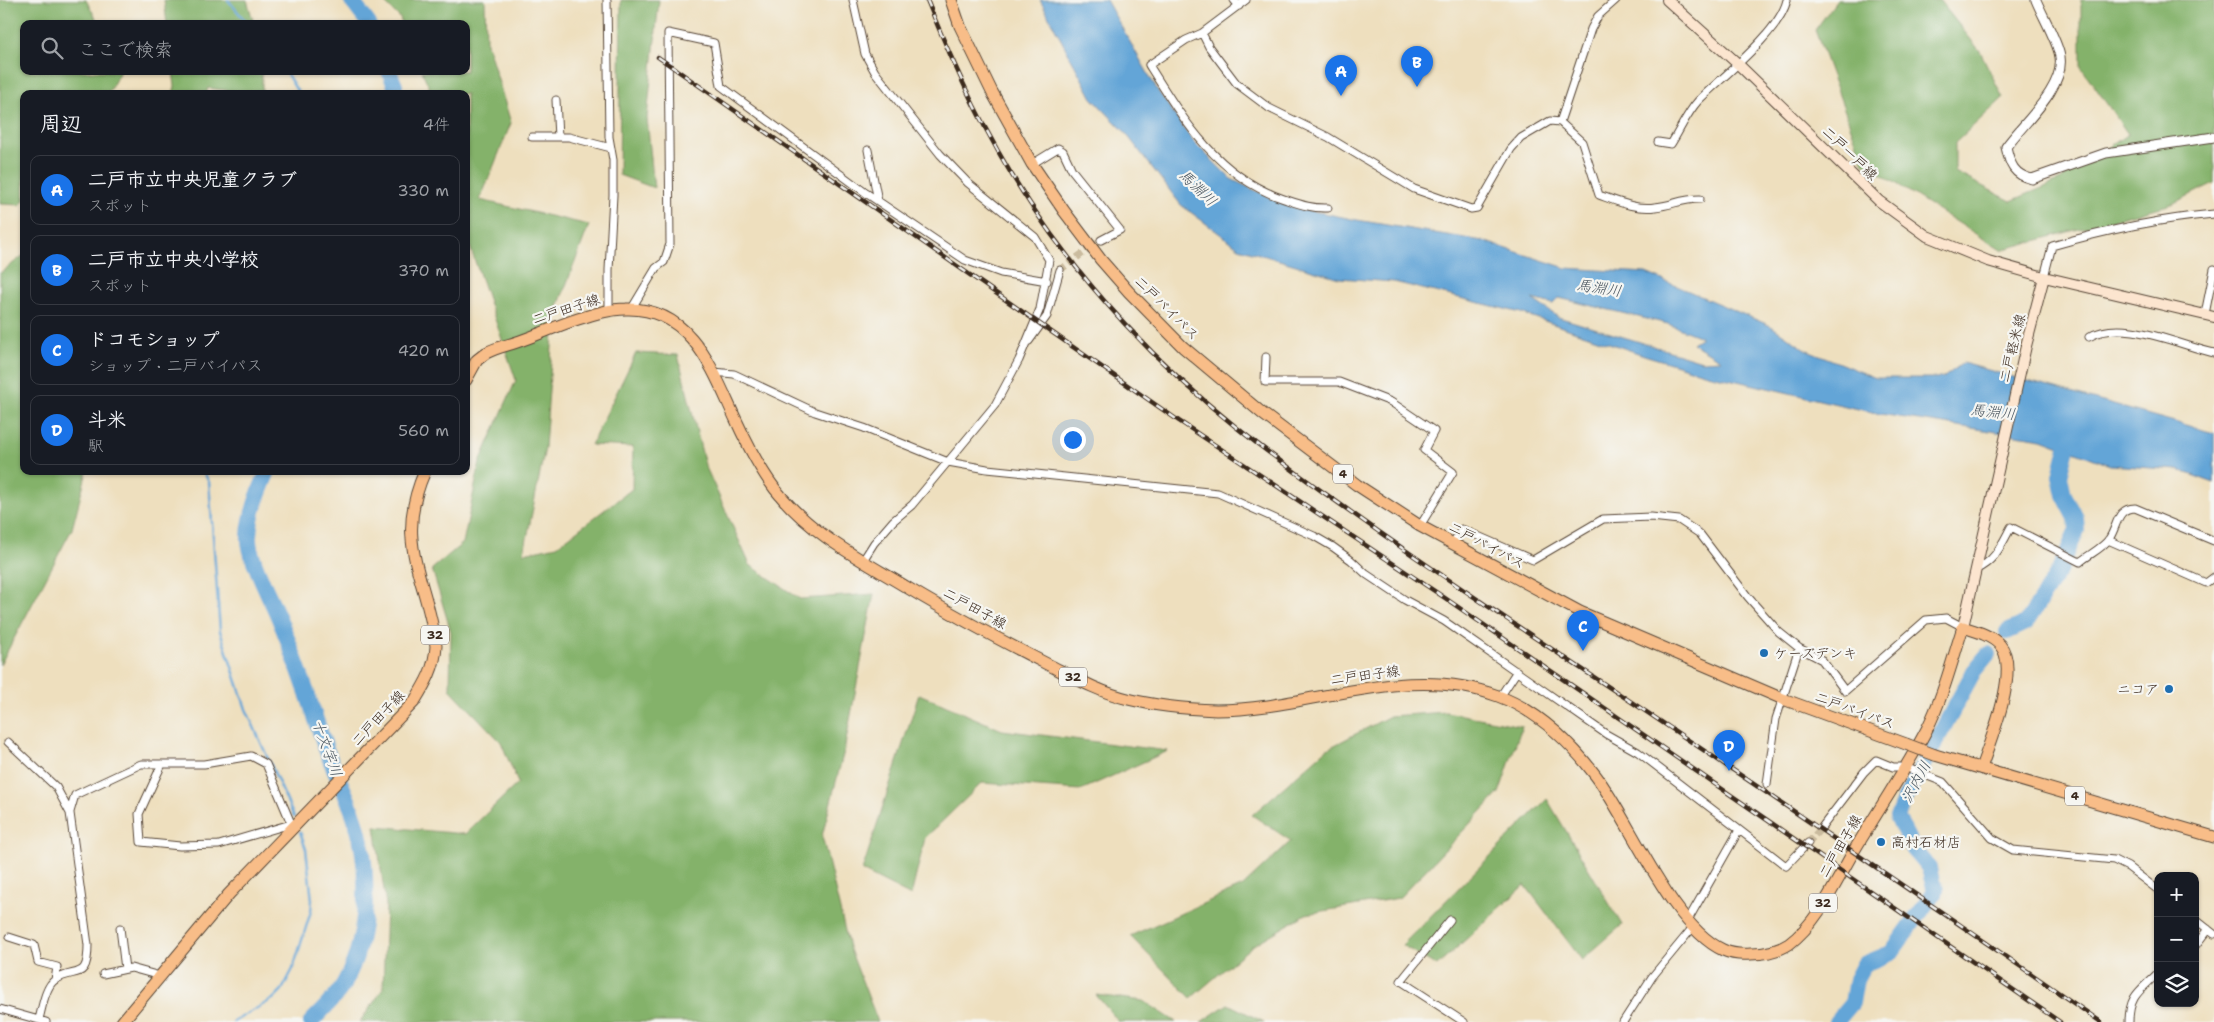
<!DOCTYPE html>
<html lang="ja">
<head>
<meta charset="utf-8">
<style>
  body { margin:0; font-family:"Shantell Sans","Klee One",sans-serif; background:#242831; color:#f1f3f6 }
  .controls { position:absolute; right:15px; bottom:15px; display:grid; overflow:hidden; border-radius:10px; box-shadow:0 1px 4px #0004 }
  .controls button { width:45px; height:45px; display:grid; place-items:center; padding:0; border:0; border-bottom:1px solid #363941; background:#171b24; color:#f1f3f6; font:25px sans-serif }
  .you { position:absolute; left:1072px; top:439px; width:18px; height:18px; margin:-12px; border:4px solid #fff; border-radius:50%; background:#1a73e8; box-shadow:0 0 0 8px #1a73e833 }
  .badge { display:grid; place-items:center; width:32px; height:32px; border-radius:50%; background:#1a73e8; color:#fff; font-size:16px; font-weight:700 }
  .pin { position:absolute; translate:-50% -41px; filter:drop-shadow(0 1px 2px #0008) }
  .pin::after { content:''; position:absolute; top:26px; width:18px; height:15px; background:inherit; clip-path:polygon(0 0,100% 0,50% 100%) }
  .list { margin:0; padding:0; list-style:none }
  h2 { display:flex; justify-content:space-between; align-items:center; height:65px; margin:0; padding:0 20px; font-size:21px }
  h2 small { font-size:16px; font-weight:400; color:#9ea1a6 }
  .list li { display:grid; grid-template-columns:32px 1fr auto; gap:15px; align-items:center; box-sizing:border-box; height:70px; margin:0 10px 10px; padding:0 10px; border:1px solid #363941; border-radius:10px }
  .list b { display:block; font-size:19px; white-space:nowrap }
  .list p { margin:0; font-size:16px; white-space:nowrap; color:#9ea1a6 }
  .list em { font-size:16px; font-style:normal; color:#9ea1a6 }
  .icon { flex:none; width:28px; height:28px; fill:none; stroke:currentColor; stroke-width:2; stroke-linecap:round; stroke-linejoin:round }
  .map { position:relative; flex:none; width:2214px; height:1022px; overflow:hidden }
  .search { position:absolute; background:#171b24; box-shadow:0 1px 4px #0004; left:20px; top:20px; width:450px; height:55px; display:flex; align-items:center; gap:12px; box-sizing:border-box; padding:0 18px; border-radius:10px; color:#9ea1a6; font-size:19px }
  .panel { position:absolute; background:#171b24; box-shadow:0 1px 4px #0004; left:20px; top:90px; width:450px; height:385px; border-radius:10px }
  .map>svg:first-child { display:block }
  .forest { fill:#84b26b; stroke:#606e44 }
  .water { fill:#63a5d7; stroke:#4f687a; fill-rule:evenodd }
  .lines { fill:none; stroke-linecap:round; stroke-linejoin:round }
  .stream { stroke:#63a5d7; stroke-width:2.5 }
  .river { stroke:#63a5d7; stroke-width:16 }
  .minor-tunnel { stroke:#cabb9e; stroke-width:7; stroke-dasharray:7 3.5; stroke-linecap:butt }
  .minor-casing { stroke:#564536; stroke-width:9 }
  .tertiary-casing { stroke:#564536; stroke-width:11 }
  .secondary-casing { stroke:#564536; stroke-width:12 }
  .primary-casing { stroke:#564536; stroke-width:13 }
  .trunk-casing { stroke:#564536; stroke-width:13 }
  .minor { stroke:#fff; stroke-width:7 }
  .tertiary { stroke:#fff; stroke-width:9 }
  .secondary { stroke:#fce5cf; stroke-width:10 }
  .primary { stroke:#f8bd88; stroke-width:11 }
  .trunk { stroke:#f8bd88; stroke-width:11 }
  .rail-casing { stroke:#3b2a1e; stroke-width:4.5 }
  .rail { stroke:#f6f6f2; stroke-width:2.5; stroke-dasharray:8; stroke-linecap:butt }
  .trunk-bridge-casing { stroke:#564536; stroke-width:13; stroke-linecap:butt }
  .trunk-bridge { stroke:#f8bd88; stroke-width:11 }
  .poi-dot { fill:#1f6fb2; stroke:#f6f6f2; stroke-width:2 }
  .labels { text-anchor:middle; stroke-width:4.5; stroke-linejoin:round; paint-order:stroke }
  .shield { fill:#f6f6f2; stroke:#73675e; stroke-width:1 }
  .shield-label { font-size:12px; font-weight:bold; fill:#3b2a1e }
  .street-label { font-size:14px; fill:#3b2a1e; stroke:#f6f6f2 }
  .poi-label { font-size:14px; fill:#3b2a1e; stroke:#f6f6f2; text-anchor:start }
  .water-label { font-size:15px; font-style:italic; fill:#49555f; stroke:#f6f6f2 }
</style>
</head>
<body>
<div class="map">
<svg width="2214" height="1022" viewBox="0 0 2214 1022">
  <rect width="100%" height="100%" fill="#f6f6f2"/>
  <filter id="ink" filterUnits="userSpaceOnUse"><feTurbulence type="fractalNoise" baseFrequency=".02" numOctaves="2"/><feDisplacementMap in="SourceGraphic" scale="10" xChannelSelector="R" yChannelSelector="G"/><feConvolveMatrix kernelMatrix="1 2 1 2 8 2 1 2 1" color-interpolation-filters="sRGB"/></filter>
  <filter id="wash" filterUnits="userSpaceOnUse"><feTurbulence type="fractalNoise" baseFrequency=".0096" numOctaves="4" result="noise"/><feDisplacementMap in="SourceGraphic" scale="20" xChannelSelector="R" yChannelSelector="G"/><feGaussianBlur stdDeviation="1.12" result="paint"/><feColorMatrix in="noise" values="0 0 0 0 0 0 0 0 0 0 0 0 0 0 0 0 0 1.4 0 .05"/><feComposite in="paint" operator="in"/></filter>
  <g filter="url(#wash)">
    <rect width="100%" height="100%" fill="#eedfbe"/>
    <path class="forest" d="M 0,0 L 86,0 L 99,24 L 24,24 L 24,71 L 120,71 L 108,94 L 24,94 L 24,201 L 20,205 L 0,204 Z
      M 164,0 L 247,0 L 254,24 L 167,24 Z
      M 382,0 L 485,0 L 486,40 L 511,123 L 480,200 L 589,225 L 554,317 L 545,448 L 524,553 L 557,546 L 632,489 L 633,447 L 591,445 L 636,353 L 678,355 L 705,465 L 750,565 L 800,599 L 874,594 L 844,751 L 822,836 L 849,947 L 878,1022 L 360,1022 L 383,989 L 386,905 L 375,826 L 465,834 L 518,783 L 501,742 L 450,689 L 451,632 L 432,569 L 463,543 L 480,462 L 516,380 L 466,235 L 466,94 L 432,94 L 422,71 L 466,71 L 466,24 L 402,24 L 400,18 Z
      M 621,0 L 659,0 L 647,118 L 654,188 L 619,175 Z
      M 1837,0 L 1939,0 L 1980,51 L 2003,98 L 1955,143 L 1955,172 L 2011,201 L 2061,180 L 2128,134 L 2081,67 L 2081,0 L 2214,0 L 2214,183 L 2172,204 L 2001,250 L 1864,163 L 1815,30 Z
      M 173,71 L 262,71 L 262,94 L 232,94 L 232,91 L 208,88 L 206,94 L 173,94 L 175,86 Z
      M 24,255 L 24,471 L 87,471 L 72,529 L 0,665 L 0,273 Z
      M 919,694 L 1002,730 L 1168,751 L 1081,790 L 982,783 L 925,838 L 911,896 L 862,871 Z
      M 1446,712 L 1522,726 L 1499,793 L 1399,898 L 1306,914 L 1252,946 L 1191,998 L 1130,936 L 1243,886 L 1291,841 L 1252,815 L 1327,749 L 1390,716 Z
      M 1547,799 L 1622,925 L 1582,960 L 1525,885 L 1437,966 L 1402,945 Z
      M 1096,995 L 1144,1001 L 1176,1022 L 1119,1022 Z
      M 1228,1004 L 1264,1022 L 1201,1022 Z"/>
    <path class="water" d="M 1040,0 L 1106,0 L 1158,91 L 1192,140 L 1231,179 L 1288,206 L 1357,220 L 1483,241 L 1566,268 L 1646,273 L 1771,326 L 1805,349 L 1876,378 L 1943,378 L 1963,363 L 2214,433 L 2214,483 L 2178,470 L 2110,465 L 2042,439 L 1880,414 L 1707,374 L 1644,355 L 1521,313 L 1394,282 L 1339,278 L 1239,248 L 1181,205 L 1124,131 L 1092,98 ZM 1559,298 L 1668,324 L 1701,337 L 1692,343 L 1721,360 L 1702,361 L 1558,317 L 1532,299 L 1553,304 Z"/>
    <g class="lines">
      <path class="stream" d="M 228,0 L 248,24
        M 285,71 L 299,94
        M 203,471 L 209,482 L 220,631 L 246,709 L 294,817
        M 233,1022 L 273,999 L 282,990 L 293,969 L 311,911 L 312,900 L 306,849 L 300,832"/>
      <path class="river" d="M 351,0 L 369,24
        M 389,71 L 395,86 L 395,94
        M 268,471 C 259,492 250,514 249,536 C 247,556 272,600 280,621 C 298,663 311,706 326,749 C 333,768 343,786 350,805 C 371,856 372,936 343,985 C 335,999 322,1010 311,1022
        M 2007,632 L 2026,623 L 2059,571 L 2077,530 L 2076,518 L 2064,495 L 2060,476 L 2072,427
        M 1836,1022 L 1852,1003 L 1856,979 L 1864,964 L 1891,953 L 1937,889 L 1933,885 L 1929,868 L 1914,850 L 1897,817 L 1903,802 L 1974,671 L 1988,654"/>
    </g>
  </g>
  <g filter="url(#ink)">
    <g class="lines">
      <path class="minor-tunnel" d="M 1060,270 L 1101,240
        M 1808,843 L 1822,827"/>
      <g class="minor-casing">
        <path id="minor" d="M 607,0 L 609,137 L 613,160 L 613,195 L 609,270 L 609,310
          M 853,0 L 865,54 L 875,72 L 940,154 L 968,183 L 1035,237 L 1049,260 L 1040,309 L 1019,360 L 995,405 L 912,505 L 893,521 L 874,543 L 862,562
          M 1234,0 L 1239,6
          M 1246,0 L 1202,33 L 1209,47 L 1237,84 L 1269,108 L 1328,137 L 1414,189 L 1471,209 L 1477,208 L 1511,149 L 1521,138 L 1550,121 L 1560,122 L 1582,142 L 1599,195 C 1616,201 1637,210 1655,207 C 1673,205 1681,199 1700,199
          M 1202,33 L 1186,40 L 1149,65 C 1184,121 1218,177 1284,199 C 1299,204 1312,209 1328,208
          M 556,100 L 558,137
          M 1560,122 L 1591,29 L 1598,16 L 1616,0
          M 532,137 L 569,137 L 611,148
          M 1658,142 L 1671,144 C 1680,130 1687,113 1698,101 C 1722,77 1780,32 1787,0
          M 868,150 L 878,201
          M 1032,164 L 1058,148 L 1063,151 L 1072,170 L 1120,230 L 1101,240
          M 2044,277 L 2052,246 C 2106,230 2158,219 2214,214
          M 632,308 L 656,268 L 664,262 L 670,244 L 668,33 L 714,43 L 721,86 L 866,193 L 965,260 L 1001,273 L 1047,281
          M 2205,314 L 2214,269
          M 2089,337 C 2122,317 2178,345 2214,353
          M 1029,341 L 1047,316 L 1060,270
          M 1266,357 L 1265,382 L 1339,382 L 1391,402 L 1434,431 L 1424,450 L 1453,472 L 1420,526
          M 714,372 L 734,374 L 815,412 L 864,428 L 948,462 L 987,469 L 1218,493 L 1314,536 L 1333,547 L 1351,560 L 1366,574 L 1405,600 L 1444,621 L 1606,734 L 1638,752 L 1786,866 L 1808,843
          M 2108,540 L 2206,583 L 2214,577
          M 1453,543 L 1462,529 L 1533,560 L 1603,519 L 1651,517 L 1679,520 L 1700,534 L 1748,597 L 1779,632 L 1799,648 L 1822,660 L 1845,691 L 1926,620 L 1946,618 L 1963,627
          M 1975,570 C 1995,561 2001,546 2011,527 L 2080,562 C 2088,555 2103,548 2109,539 C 2118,526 2116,508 2135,508 L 2214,541
          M 1500,697 L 1517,671
          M 8,742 L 56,787 L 70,813 L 88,945 C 88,982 76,967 55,980 C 45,986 42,1009 39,1019
          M 162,764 L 139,814 L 141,842 L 180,846 L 219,845 L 291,824
          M 1767,784 L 1776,719 L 1799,648
          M 70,812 L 75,795 L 141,764 L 204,764 L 251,756 L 266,764 L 293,828
          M 1822,827 L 1864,772 L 1876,760 L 1893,767 L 1905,767 L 1943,782 L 1992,838 L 2013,850 L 2114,860 L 2128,867 L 2158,890
          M 2195,919 L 2214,934
          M 1450,920 L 1401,981 L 1464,1022
          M 1688,920 L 1738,832
          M 120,928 L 125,969
          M 9,937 L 34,945 L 38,962 L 57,967 L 55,980
          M 2195,946 L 2208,929
          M 103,974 L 131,968 L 160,976
          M 0,1009 L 46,1022
          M 1623,1022 L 1652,977 L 1694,926
          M 2129,1022 C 2129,995 2140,991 2158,973"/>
      </g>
      <g class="tertiary-casing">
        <path id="tertiary" d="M 2036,0 C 2042,15 2058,42 2060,57 C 2065,88 2023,123 2006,147 C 2010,165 2014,175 2032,179 L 2106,153 L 2214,137"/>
      </g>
      <g class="secondary-casing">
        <path id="secondary" d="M 1667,0 L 1738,64 L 1879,201 L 1927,236 L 1988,261 L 2044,277 L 2214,317
          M 1963,627 L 2026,346 L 2044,277"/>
      </g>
      <g class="primary-casing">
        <path id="primary" d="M 466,380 L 477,360 L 486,353 C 495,348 504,346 514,343 C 536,336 556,326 578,319 C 594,314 610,309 626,309 C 692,307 713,371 736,420 C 747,444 759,468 775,489 C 810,534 860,559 908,588 C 953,615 1000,640 1047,664 C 1073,677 1099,692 1128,699 C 1156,706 1187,709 1216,710 C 1310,710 1405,661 1498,696 C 1538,711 1571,743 1596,776 C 1630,821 1672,927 1723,950 C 1732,954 1741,955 1751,954 C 1764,954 1778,951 1789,944 C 1817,923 1834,886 1851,856 C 1876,813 1904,773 1927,729 C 1943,697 1952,661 1963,627 C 1975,631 1991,635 2000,645 C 2021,669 1990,741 1981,768
          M 122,1022 L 229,894 L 414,702 C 425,684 435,668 436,646 C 427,577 393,543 425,471"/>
      </g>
      <g class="trunk-casing">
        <path id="trunk" d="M 951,0 L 960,26 L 992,92 L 1032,164 L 1064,211 L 1101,260 L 1129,292 L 1183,347 L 1263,414 L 1357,485 L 1420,526 L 1580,612 L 1783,699 L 1906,744
          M 1935,755 L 2214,837"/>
      </g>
      <use href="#minor" class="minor"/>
      <use href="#tertiary" class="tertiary"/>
      <use href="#secondary" class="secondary"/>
      <use href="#primary" class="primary"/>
      <use href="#trunk" class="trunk"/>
      <g class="rail-casing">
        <path id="rail" d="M 927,0 C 956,71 988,141 1031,205 C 1086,288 1158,365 1236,427 C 1273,457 1312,484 1351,512 C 1439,575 1531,635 1621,695 C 1782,802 1942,912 2101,1022
          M 658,57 L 1179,421 L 1445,598 L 2060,1022"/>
      </g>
      <use href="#rail" class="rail"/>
      <g class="trunk-bridge-casing">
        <path id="trunk-bridge" d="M 1906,744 L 1935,755"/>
      </g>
      <use href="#trunk-bridge" class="trunk-bridge"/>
    </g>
  </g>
  <g class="poi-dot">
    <circle cx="1764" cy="653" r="5"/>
    <circle cx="2169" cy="689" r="5"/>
    <circle cx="1881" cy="842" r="5"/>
  </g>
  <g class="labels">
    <g class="shield">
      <rect x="1333" y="464.5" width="20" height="19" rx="4"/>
      <rect x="421" y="625.5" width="28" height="19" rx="4"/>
      <rect x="1059" y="667.5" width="28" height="19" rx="4"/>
      <rect x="2065" y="786.5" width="20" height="19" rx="4"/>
      <rect x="1809" y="893.5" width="28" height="19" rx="4"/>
    </g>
    <g class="shield-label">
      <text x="1343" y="478">4</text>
      <text x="435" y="639">32</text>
      <text x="1073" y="681">32</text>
      <text x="2075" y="800">4</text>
      <text x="1823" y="907">32</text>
    </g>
    <g class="street-label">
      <text transform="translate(1850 153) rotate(44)" y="5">二戸一戸線</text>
      <text transform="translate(1167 308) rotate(45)" y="5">二戸バイパス</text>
      <text transform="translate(566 309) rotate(-18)" y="5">二戸田子線</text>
      <text transform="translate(2012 348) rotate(-76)" y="5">二戸軽米線</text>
      <text transform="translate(1487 545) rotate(28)" y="5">二戸バイパス</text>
      <text transform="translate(975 608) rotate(29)" y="5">二戸田子線</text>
      <text transform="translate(1365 675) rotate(-8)" y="5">二戸田子線</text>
      <text transform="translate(1855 710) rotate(20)" y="5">二戸バイパス</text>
      <text transform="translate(378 718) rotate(-47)" y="5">二戸田子線</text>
      <text transform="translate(1840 846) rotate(-60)" y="5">二戸田子線</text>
    </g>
    <g class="poi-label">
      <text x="1774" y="658">ケーズデンキ</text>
      <text x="2159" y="694" text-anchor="end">ニコア</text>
      <text x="1891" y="847">高村石材店</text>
    </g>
    <g class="water-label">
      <text transform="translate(1198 188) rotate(44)" y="5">馬淵川</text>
      <text transform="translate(1599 288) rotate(9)" y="5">馬淵川</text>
      <text transform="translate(1993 412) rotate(6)" y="5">馬淵川</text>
      <text transform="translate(327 748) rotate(70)" y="5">十文字川</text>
      <text transform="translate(1916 782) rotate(-62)" y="5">沢内川</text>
    </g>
  </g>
</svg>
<div class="controls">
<button>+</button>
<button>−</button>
<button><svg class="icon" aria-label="layers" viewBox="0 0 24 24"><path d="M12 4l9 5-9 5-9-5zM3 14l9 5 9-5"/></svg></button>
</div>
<div class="you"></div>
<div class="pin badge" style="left:1341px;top:96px">A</div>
<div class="pin badge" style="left:1417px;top:87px">B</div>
<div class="pin badge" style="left:1583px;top:651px">C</div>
<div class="pin badge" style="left:1729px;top:771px">D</div>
<div class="search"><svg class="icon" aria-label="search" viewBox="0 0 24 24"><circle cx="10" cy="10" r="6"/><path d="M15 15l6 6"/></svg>ここで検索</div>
<section class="panel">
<h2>周辺<small>4件</small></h2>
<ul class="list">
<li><span class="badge">A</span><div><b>二戸市立中央児童クラブ</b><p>スポット</p></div><em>330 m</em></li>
<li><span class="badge">B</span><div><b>二戸市立中央小学校</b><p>スポット</p></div><em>370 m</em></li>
<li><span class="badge">C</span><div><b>ドコモショップ</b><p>ショップ · 二戸バイパス</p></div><em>420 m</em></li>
<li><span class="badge">D</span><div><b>斗米</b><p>駅</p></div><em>560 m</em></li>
</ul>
</section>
</div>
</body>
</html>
